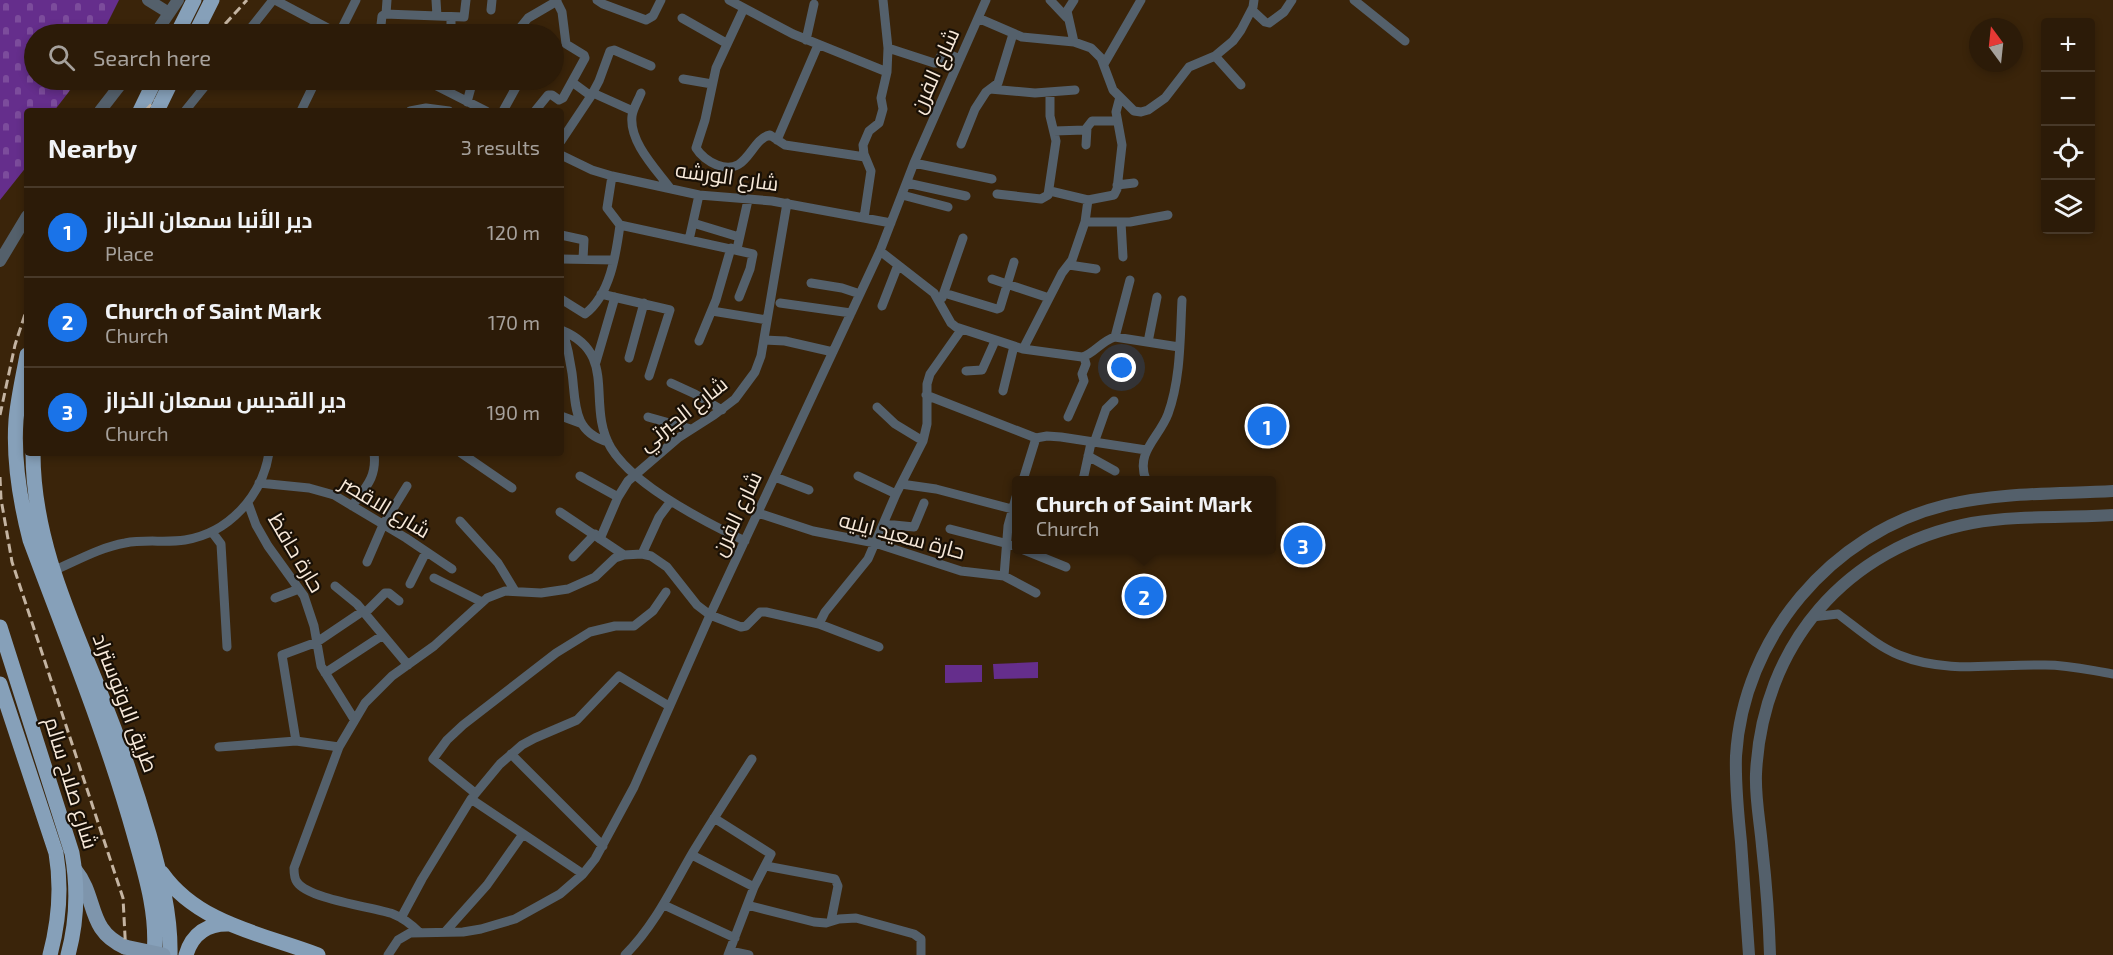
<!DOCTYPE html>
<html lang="en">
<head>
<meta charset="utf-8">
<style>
  body { margin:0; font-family:"Exo 2",Cairo,sans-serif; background:#342412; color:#f1f3f6 }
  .controls { position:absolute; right:18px; top:18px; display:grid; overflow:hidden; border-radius:6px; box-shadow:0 3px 9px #0003 }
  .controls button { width:54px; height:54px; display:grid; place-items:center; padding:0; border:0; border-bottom:2px solid #483929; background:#2c1b08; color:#f1f3f6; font:30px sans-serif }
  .compass { position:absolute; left:1969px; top:18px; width:54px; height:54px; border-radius:50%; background:#2c1b08; box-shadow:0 3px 9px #0003; rotate:345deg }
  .you { position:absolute; left:1122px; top:368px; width:21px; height:21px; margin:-15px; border:4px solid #fff; border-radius:50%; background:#1a73e8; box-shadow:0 0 0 9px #1a73e833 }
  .badge { display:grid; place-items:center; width:39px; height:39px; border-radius:50%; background:#1a73e8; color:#fff; font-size:20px; font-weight:700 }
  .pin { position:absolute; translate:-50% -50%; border:3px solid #fff; box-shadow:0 2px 6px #0006 }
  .popup { position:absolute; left:1012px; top:476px; width:264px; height:78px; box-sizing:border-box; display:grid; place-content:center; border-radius:6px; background:#2c1b08; filter:drop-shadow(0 2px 4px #0005); font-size:20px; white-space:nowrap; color:#a6a19c }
  .popup b { font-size:22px; color:#f1f3f6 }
  .popup::after { content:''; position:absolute; left:50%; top:100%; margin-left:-12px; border:12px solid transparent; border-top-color:#2c1b08 }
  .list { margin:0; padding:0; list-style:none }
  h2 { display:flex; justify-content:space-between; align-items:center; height:78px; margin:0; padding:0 24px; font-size:26px }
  h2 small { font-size:20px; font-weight:400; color:#a6a19c }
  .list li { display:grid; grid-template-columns:39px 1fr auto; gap:18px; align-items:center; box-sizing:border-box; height:90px; padding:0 24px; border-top:2px solid #483929 }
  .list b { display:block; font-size:22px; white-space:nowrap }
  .list p { margin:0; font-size:20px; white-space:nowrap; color:#a6a19c }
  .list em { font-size:20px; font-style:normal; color:#a6a19c }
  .icon { flex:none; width:33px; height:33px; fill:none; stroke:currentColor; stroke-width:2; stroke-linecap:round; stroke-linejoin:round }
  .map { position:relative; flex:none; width:2113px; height:955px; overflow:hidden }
  .search { position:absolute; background:#2c1b08; box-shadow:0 3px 9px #0003; left:24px; top:24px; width:540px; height:66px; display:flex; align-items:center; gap:15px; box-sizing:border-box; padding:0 21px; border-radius:33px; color:#a6a19c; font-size:22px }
  .panel { position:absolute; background:#2c1b08; box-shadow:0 3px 9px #0003; left:24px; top:108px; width:540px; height:348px; border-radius:6px }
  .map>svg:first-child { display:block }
  .cemetery { fill:url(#cemetery-stones) }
  .pitch { fill:#652e8c }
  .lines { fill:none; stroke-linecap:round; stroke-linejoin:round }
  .minor { stroke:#54606b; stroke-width:9 }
  .tertiary { stroke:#54606b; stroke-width:12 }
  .primary { stroke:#7e95ac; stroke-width:15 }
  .trunk { stroke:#86a0b9; stroke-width:15 }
  .rail { stroke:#c4b4a2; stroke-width:3; stroke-dasharray:9 4.5; stroke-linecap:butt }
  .primary-bridge { stroke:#7e95ac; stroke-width:15 }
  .trunk-bridge { stroke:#86a0b9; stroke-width:15 }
  .labels { text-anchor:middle; stroke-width:4.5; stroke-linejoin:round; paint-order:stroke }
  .street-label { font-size:21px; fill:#f7e9da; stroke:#191006 }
</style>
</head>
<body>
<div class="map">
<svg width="2113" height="955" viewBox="0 0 2113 955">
  <defs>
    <pattern id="cemetery-stones" width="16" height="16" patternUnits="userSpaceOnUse" patternTransform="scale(1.5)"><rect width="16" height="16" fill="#652e8c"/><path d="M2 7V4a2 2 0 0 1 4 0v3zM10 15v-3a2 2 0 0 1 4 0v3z" fill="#7c4c9c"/></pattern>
  </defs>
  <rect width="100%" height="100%" fill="#3a240a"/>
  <path class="cemetery" d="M 0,0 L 119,0 L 102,34 L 34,34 L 34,80 L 78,80 L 54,111 L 27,111 L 27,148 L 25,151 L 27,153 L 27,166 L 0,200 Z"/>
  <path class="pitch" d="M 1038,662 L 1038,678 L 994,679 L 993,664 Z
    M 945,665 L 982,665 L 982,682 L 945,683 Z"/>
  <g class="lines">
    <path class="minor" d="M 275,0 L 339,34
      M 436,0 L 437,16
      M 597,0 L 603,4 L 646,20 L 653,16 L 661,0
      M 729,0 L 793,34 L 887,72
      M 1050,0 L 1067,18
      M 1074,0 L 1067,11 L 1074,42
      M 1354,0 L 1405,41
      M 744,8 L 716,68 L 705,120 L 696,148 C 700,155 709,162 717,165 C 748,177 750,139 770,135 L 785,145 L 865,157
      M 491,10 L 492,0
      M 1252,10 L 1265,22 L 1269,23 L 1284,12 L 1292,0
      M 386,14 L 387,0
      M 451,17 L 451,34
      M 682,18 L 726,43
      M 978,18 L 1022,37 L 1074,42 L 1091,48 L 1101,58 L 1113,90 L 1134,111 L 1141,112 L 1148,110 L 1165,98 L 1189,67 L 1215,56 L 1233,41 L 1241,30 L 1253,7 L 1254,0
      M 246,34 L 273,0
      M 339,34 L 356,0
      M 380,34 L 382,16 L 385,14 L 464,17 L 466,0
      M 515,34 L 528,18 L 557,1
      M 806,40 L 814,4
      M 888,48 L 934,63 L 937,63 L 943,52 L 960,59
      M 1215,56 L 1241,85
      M 1104,64 L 1141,0
      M 683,79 L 712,84
      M 425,80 L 486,111
      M 572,82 L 591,96
      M 990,89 L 1035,93 L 1075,90
      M 593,93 L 633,111
      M 641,93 C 638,101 633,108 632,116 C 629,142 656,169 670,188
      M 467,102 L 473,80
      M 185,111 L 210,80
      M 301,111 L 316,80
      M 410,111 L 426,108 L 449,111
      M 503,111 L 520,80
      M 535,111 L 548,95 L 552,95 L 559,100 L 563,98 L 585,58 L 584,55 L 566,44 L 562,12 L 556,0
      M 1054,131 L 1085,130 L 1092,121 L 1117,121
      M 777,140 L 818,45
      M 561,141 L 591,96 L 599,81 L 610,51 L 614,50 L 651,66
      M 961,144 L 975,109 L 986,92 L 998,83 L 1013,34
      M 1086,145 L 1087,128
      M 561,155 L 592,170 L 612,176 L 699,195 L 772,201 L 891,223
      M 914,163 L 992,179
      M 907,183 L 966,196
      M 1117,185 L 1134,183
      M 1050,191 L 1088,200 L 1114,195 L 1117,189 L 1122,145 L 1116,112 L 1120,97
      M 997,194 L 1041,199 L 1048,195 L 1056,141 L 1050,116 L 1050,93
      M 902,195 L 948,207
      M 864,218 L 871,171 L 864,154 L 863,145 L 869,131 L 879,123 L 883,109 L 881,98 L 887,72 L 888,48 L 883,0
      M 1085,222 L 1130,222 L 1168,215
      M 1121,222 L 1123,257
      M 693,223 L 739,237
      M 620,225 L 753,254 L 750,269 L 739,297
      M 561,235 L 584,240 L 583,259
      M 689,240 L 699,195
      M 737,249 L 748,200
      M 880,251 L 934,293 L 951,323 L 956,327 L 1023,349 L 1082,357 C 1094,354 1101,341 1115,337 L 1179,347
      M 561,259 L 614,260
      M 1069,265 L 1096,269
      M 992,279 L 1049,298
      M 811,283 L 842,288 L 860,294
      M 944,293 L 997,309 L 1000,308 L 1014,262
      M 601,294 L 670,310 L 649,376
      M 942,298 L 963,238
      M 561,299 L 585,314 C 610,295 616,255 620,225 L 607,208 L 612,176
      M 780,303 L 851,313
      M 882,306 L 898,265
      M 712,311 L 767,320
      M 561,330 C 620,354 585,404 611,448 C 634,486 705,522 745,541
      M 563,331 C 567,345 570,359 572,373 C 576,403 572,432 608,442
      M 1115,337 L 1130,280
      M 764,340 L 785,341 L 833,352
      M 699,341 L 716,300 L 731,248
      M 1148,342 L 1157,297
      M 1023,349 L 1062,273 L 1072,260 L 1085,222 L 1088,200
      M 629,358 L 644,303
      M 596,362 L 615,297
      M 966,371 L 982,370 L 995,341
      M 671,383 L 695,394 L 722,410
      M 1003,391 L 1014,346
      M 926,395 L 1036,438 L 1047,436 L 1061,437 L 1146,450
      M 877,407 L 895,424 L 923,441
      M 561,416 L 580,423
      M 648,417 L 691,429
      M 1068,417 L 1084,381 L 1082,374 L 1086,364 L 1084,357
      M 1094,443 L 1106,409 L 1114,401
      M 461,453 L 512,488
      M 1088,456 L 1115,471
      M 580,476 L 618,497
      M 858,476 L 896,494
      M 775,477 L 809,490
      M 1023,480 L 1036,438
      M 1083,480 L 1091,443
      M 1146,480 C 1135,452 1159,438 1168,414 C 1181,378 1180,337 1182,300
      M 259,483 L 309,488 L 334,495 L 406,538 L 452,569
      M 901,484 L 936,489 L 1012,509
      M 248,503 L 256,525 L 268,546 L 304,596 L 314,626 L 321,666 L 354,719
      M 352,506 C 366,487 377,477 374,453
      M 560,512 L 624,555
      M 758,513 L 813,531 L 875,543 L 961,571 L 1004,576 L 1036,593
      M 460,521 L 498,563 L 515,591
      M 884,524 L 914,527 L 924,503
      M 950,529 L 1016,546
      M 212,532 L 221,544 L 227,647
      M 600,539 L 618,497 L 628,481 L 678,438 L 714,415 L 735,399 L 755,372 L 761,356 L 787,203
      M 1024,550 L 1066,567
      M 642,554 L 659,517 L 671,501
      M 573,557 L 595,534
      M 367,562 L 383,525 L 407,486
      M 53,571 C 76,561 101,547 125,543 C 145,539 166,543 185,540 C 229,533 262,496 269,453
      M 1004,576 L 1008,526 L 1016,497
      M 434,578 L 482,602
      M 410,584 L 426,552
      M 335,586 L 357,604 L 408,665
      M 275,598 L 299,589
      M 365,613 L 385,593 L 389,593 L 399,601
      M 1812,617 L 1838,614 C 1857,628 1877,646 1899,655 C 1946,674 1996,664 2045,665 C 2070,665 2088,670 2113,674
      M 819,624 L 825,612 L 868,559 L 896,494 L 923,441 L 927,424 L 927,384 L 930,374 L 961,330
      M 325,673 L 383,635
      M 296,741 L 282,655 L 317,642 L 363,611
      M 219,747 L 296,741 L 339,747
      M 511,754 L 603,846
      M 475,793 L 433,759 L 447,740 L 463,725 L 556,653 L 590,632 L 615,626 L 634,626 L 653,611 L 666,592
      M 471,799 L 583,874
      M 714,818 L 771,854 L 754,887 L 728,955
      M 692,855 L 754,887
      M 766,866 L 835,879 L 838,886 L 831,921
      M 664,905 L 735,938
      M 747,905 L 814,922 L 826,923 L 839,919 L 856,918 L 914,934 L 921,939 L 921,955
      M 401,918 L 422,879 L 471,799 L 500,764 L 522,745 L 535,738 L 577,720 L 619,676 L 669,706
      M 445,932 L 487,885 L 523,834
      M 420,933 C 412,925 404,918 393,914 C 372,907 308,899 297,882 C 294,878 294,873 294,868 L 339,747 L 365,703 L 392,676 L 434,646 L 487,598 L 505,591 L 541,593 L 568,589 L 595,577 L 615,558 L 624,555 L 642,554 L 651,556 L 667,567 L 697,605 L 710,615 L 741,627 L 746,626 L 760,612 L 766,612 L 819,624 L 879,647
      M 730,951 L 749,955
      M 388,955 L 398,940 L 410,933 L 463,932 L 481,929 L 515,919 L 560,894 L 583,874 L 595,859 L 634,787 L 710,615 L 880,251 L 914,163 L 986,0
      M 625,955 C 655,925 672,888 693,852 C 712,821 732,790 752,759"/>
    <path class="tertiary" d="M 148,0 L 169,13
      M 155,34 L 178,0
      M 100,111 L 124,80
      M 0,261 L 27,216
      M 1749,955 C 1746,917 1744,880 1741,842 C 1738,813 1735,784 1736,756 C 1743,638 1831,533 1946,505 C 2000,492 2058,494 2113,491
      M 1770,955 C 1769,919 1766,882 1762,846 C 1760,822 1755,798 1756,774 C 1762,645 1846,547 1972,523 C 2018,515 2067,518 2113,515"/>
    <path class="primary" d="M 75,870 C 98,898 86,930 125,947"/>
    <path class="trunk" d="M 177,34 L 194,0
      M 195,34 L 212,0
      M 140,111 L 155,80
      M 27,355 C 23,377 18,398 16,420 C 13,461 20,501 30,540 C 66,637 106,734 134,834 C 145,873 158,913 154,955
      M 33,453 C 33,538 69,615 100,692 C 119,739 135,786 149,834 C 160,874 171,913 170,955
      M 0,627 L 72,853 C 78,887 77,922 68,955
      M 0,684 L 56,853 C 62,888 59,921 50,955
      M 162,873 C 198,924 263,934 318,955
      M 186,955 C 192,934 208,923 230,924"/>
    <path class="rail" d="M 216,34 L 247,0
      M 145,111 L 175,80
      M 0,415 L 15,345 L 27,308
      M 0,477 L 1,499 L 12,562 L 123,898 L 126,955"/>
    <path class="primary-bridge" d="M 125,947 L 163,955"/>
    <path class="trunk-bridge" d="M 157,111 L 172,80"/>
  </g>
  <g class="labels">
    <g class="street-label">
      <text transform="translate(935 71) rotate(-66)" y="7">شارع الفرن</text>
      <text transform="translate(727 177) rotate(8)" y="7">شارع الورشه</text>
      <text transform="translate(683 414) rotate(-38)" y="7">شارع الجبرتي</text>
      <text transform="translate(385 507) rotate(31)" y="7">شارع الاقصر</text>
      <text transform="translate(737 514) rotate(-65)" y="7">شارع الفرن</text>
      <text transform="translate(902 536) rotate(15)" y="7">حارة سعيد ايليه</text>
      <text transform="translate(296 553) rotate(59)" y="7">حارة حافظ</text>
      <text transform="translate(125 703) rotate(69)" y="7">طريق الاوتوستراد</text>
      <text transform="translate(71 783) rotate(73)" y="7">شارع صلاح سالم</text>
    </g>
  </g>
</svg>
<div class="controls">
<button>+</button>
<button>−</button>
<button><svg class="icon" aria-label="locate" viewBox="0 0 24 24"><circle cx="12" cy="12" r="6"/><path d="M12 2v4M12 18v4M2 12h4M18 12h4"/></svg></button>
<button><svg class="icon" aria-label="layers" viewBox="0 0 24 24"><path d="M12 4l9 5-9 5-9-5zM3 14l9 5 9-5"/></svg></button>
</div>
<svg class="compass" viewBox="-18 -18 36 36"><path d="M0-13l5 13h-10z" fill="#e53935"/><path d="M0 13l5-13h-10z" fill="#a6a19c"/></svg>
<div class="you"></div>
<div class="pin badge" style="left:1267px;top:426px">1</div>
<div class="pin badge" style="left:1144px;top:596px">2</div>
<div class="popup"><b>Church of Saint Mark</b>Church</div>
<div class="pin badge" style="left:1303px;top:545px">3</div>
<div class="search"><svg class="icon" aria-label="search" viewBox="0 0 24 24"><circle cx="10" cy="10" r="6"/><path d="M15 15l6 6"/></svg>Search here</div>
<section class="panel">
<h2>Nearby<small>3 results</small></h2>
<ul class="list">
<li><span class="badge">1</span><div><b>دير الأنبا سمعان الخراز</b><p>Place</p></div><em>120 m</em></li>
<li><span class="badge">2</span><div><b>Church of Saint Mark</b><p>Church</p></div><em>170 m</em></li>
<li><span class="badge">3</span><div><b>دير القديس سمعان الخراز</b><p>Church</p></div><em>190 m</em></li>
</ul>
</section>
</div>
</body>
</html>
